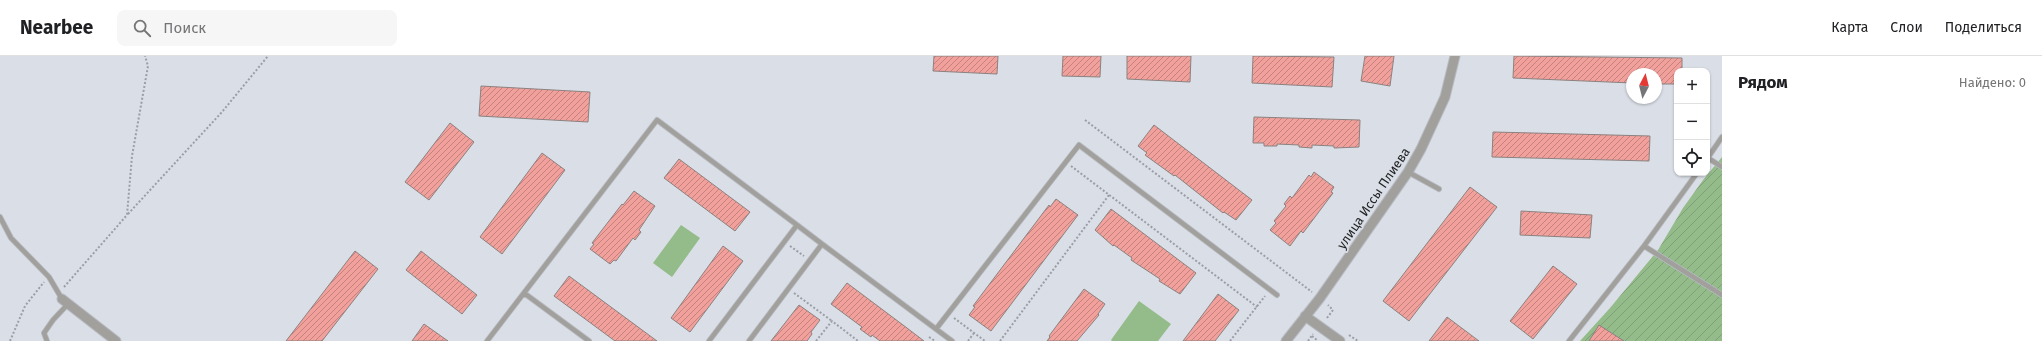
<!DOCTYPE html>
<html lang="ru">
<head>
<meta charset="utf-8">
<style>
  body { margin:0; font-family:"Fira Sans",sans-serif; background:#f6f6f6; color:#202124 }
  .controls { position:absolute; right:12px; top:12px; display:grid; overflow:hidden; border-radius:8px; box-shadow:0 1px 3px #0004 }
  .controls button { width:36px; height:36px; display:grid; place-items:center; padding:0; border:0; border-bottom:1px solid #e0e0e0; background:#fff; color:#202124; font:20px sans-serif }
  .compass { position:absolute; left:1626px; top:12px; width:36px; height:36px; border-radius:50%; background:#fff; box-shadow:0 1px 3px #0004; rotate:7deg }
  .list { margin:0; padding:0; list-style:none }
  h2 { display:flex; justify-content:space-between; align-items:center; height:52px; margin:0; padding:0 16px; font-size:17px }
  h2 small { font-size:13px; font-weight:400; color:#757577 }
  .icon { flex:none; width:22px; height:22px; fill:none; stroke:currentColor; stroke-width:2; stroke-linecap:round; stroke-linejoin:round }
  .map { position:relative; flex:none; width:1722px; height:285px; overflow:hidden }
  header { display:flex; align-items:center; gap:24px; box-sizing:border-box; height:56px; padding:0 20px; background:#fff; border-bottom:1px solid #e0e0e0 }
  header strong { font-size:19px }
  nav { display:flex; gap:22px; margin-inline-start:auto; font-size:14px }
  .search { width:280px; height:36px; background:#f6f6f6; display:flex; align-items:center; gap:10px; box-sizing:border-box; padding:0 14px; border-radius:8px; color:#757577; font-size:15px }
  main { display:flex }
  aside { flex:1; background:#fff }
  .map>svg:first-child { display:block }
  .park { fill:#94bb8a }
  .garden { fill:url(#garden-furrows) }
  .building { fill:url(#building-hatch); stroke:#8b8281 }
  .lines { fill:none; stroke-linecap:round; stroke-linejoin:round }
  .lane-casing { stroke:#b8bcc3; stroke-width:6 }
  .street-casing { stroke:#b8bcc3; stroke-width:11 }
  .path { stroke:#9b9ea4; stroke-width:2; stroke-dasharray:2 2; stroke-linecap:butt }
  .lane { stroke:#a2a09d; stroke-width:4.5 }
  .street { stroke:#a2a09d; stroke-width:9 }
  .labels { text-anchor:middle; stroke-width:3.5; stroke-linejoin:round; paint-order:stroke }
  .street-label { font-size:13px; fill:#1e2022; stroke:#dadee6 }
</style>
</head>
<body>
<header>
<strong>Nearbee</strong>
<div class="search"><svg class="icon" aria-label="search" viewBox="0 0 24 24"><circle cx="10" cy="10" r="6"/><path d="M15 15l6 6"/></svg>Поиск</div>
<nav><a>Карта</a><a>Слои</a><a>Поделиться</a></nav>
</header>
<main>
<div class="map">
<svg width="1722" height="285" viewBox="0 0 1722 285">
  <defs>
    <pattern id="garden-furrows" width="10" height="10" patternUnits="userSpaceOnUse"><rect width="10" height="10" fill="#94bb8a"/><path d="M-1 1l2-2M0 10L10 0M9 11l2-2" fill="none" stroke="#7fa077"/></pattern>
    <pattern id="building-hatch" width="6" height="6" patternUnits="userSpaceOnUse"><rect width="6" height="6" fill="#f2a09b"/><path d="M-1 1l2-2M0 6l6-6M5 7l2-2" fill="none" stroke="#c3827e"/></pattern>
  </defs>
  <rect width="100%" height="100%" fill="#dadee6"/>
  <path class="park" d="M 681,169 L 700,182 L 672,221 L 653,207 Z
    M 1139,245 L 1171,268 L 1158,285 L 1112,285 L 1111,284 Z"/>
  <path class="garden" d="M 1722,101 L 1722,285 L 1580,285 L 1610,252 L 1658,194 L 1683,152 L 1703,124 Z"/>
  <path class="building" d="M 934,0 L 998,0 L 997,18 L 933,15 Z
    M 1063,0 L 1101,0 L 1100,21 L 1062,20 Z
    M 1127,0 L 1191,0 L 1190,26 L 1127,23 Z
    M 1253,0 L 1334,1 L 1332,31 L 1252,27 Z
    M 1365,0 L 1394,0 L 1390,30 L 1361,25 Z
    M 1514,0 L 1682,2 L 1682,15 L 1677,15 L 1677,28 L 1656,28 L 1656,18 L 1632,18 L 1632,27 L 1513,22 Z
    M 481,30 L 590,36 L 588,66 L 479,60 Z
    M 1254,61 L 1360,64 L 1359,91 L 1334,92 L 1334,90 L 1312,89 L 1312,92 L 1299,91 L 1299,89 L 1277,88 L 1277,90 L 1264,90 L 1264,87 L 1253,87 Z
    M 450,67 L 474,86 L 429,144 L 405,126 Z
    M 1154,69 L 1252,144 L 1236,164 L 1224,156 L 1223,157 L 1175,119 L 1174,120 L 1145,99 L 1147,97 L 1138,90 Z
    M 1493,76 L 1650,80 L 1649,105 L 1492,101 Z
    M 542,97 L 565,114 L 502,198 L 480,181 Z
    M 679,103 L 750,156 L 735,175 L 664,122 Z
    M 1314,116 L 1334,131 L 1331,136 L 1333,137 L 1303,177 L 1301,175 L 1290,190 L 1270,174 L 1276,167 L 1274,165 L 1286,150 L 1284,148 L 1290,140 L 1292,142 L 1309,119 L 1311,121 Z
    M 1470,131 L 1497,151 L 1409,265 L 1383,245 Z
    M 634,135 L 655,150 L 639,174 L 641,176 L 635,184 L 633,182 L 616,205 L 614,204 L 610,208 L 590,193 L 594,188 L 592,187 L 622,148 L 623,149 Z
    M 1056,143 L 1078,159 L 991,275 L 969,259 L 975,251 L 973,250 L 1049,149 L 1050,151 Z
    M 1111,153 L 1196,217 L 1180,238 L 1159,225 L 1160,223 L 1131,204 L 1132,202 L 1114,189 L 1113,190 L 1095,174 Z
    M 1521,155 L 1592,159 L 1590,182 L 1520,179 Z
    M 723,190 L 743,205 L 690,276 L 671,262 Z
    M 355,195 L 378,213 L 322,285 L 286,285 Z
    M 421,195 L 477,239 L 462,258 L 406,214 Z
    M 1553,210 L 1577,228 L 1533,283 L 1510,265 Z
    M 569,220 L 657,285 L 615,285 L 554,240 Z
    M 847,227 L 907,272 L 924,285 L 880,285 L 872,279 L 871,281 L 860,273 L 862,271 L 831,248 Z
    M 1084,233 L 1105,248 L 1098,258 L 1099,259 L 1077,285 L 1047,285 L 1050,281 L 1049,280 Z
    M 1218,238 L 1239,254 L 1215,285 L 1183,285 Z
    M 799,249 L 820,264 L 811,276 L 812,278 L 807,285 L 771,285 Z
    M 1447,261 L 1479,285 L 1429,285 Z
    M 424,268 L 448,285 L 412,285 Z
    M 1599,269 L 1624,285 L 1589,285 Z"/>
  <g class="lines">
    <g class="lane-casing">
      <path id="lane" d="M 1708,102 L 1722,111
        M 1707,103 L 1722,81
        M 1408,116 L 1439,133
        M 0,161 L 11,182 L 49,221 L 62,243
        M 822,188 L 952,285
        M 1644,190 L 1722,239
        M 524,237 L 589,285
        M 936,273 L 1079,89 L 1277,239
        M 47,285 L 44,277 L 53,264 L 68,248
        M 487,285 L 657,64 L 797,169
        M 709,285 L 797,169 L 822,188 L 749,285
        M 1569,285 L 1644,190 L 1697,117"/>
    </g>
    <g class="street-casing">
      <path id="street" d="M 62,243 L 116,285
        M 1305,260 L 1340,285
        M 1286,285 L 1320,242 L 1408,116 L 1421,93 L 1445,41 L 1455,0"/>
    </g>
    <path class="path" d="M 1085,64 L 1312,236
      M 1071,110 L 1257,251
      M 128,158 L 222,56 L 268,0
      M 790,190 L 804,200
      M 64,231 L 127,159 L 132,100 L 148,10 L 145,0
      M 794,237 L 832,265
      M 954,262 L 985,285
      M 1327,262 L 1333,254 L 1328,249
      M 1349,279 L 1358,285
      M 1312,280 L 1318,285
      M 929,281 L 935,285
      M 10,285 L 25,250 L 44,226
      M 816,285 L 832,265 L 858,285
      M 968,285 L 974,277
      M 1000,285 L 1109,139
      M 1230,285 L 1265,240
      M 1308,285 L 1313,278"/>
    <use href="#lane" class="lane"/>
    <use href="#street" class="street"/>
  </g>
  <g class="labels">
    <g class="street-label">
      <text transform="translate(1373 142) rotate(-56)" y="5">улица Иссы Плиева</text>
    </g>
  </g>
</svg>
<div class="controls">
<button>+</button>
<button>−</button>
<button><svg class="icon" aria-label="locate" viewBox="0 0 24 24"><circle cx="12" cy="12" r="6"/><path d="M12 2v4M12 18v4M2 12h4M18 12h4"/></svg></button>
</div>
<svg class="compass" viewBox="-18 -18 36 36"><path d="M0-13l5 13h-10z" fill="#e53935"/><path d="M0 13l5-13h-10z" fill="#757577"/></svg>
</div>
<aside>
<h2>Рядом<small>Найдено: 0</small></h2>
<ul class="list">
</ul>
</aside>
</main>
</body>
</html>
